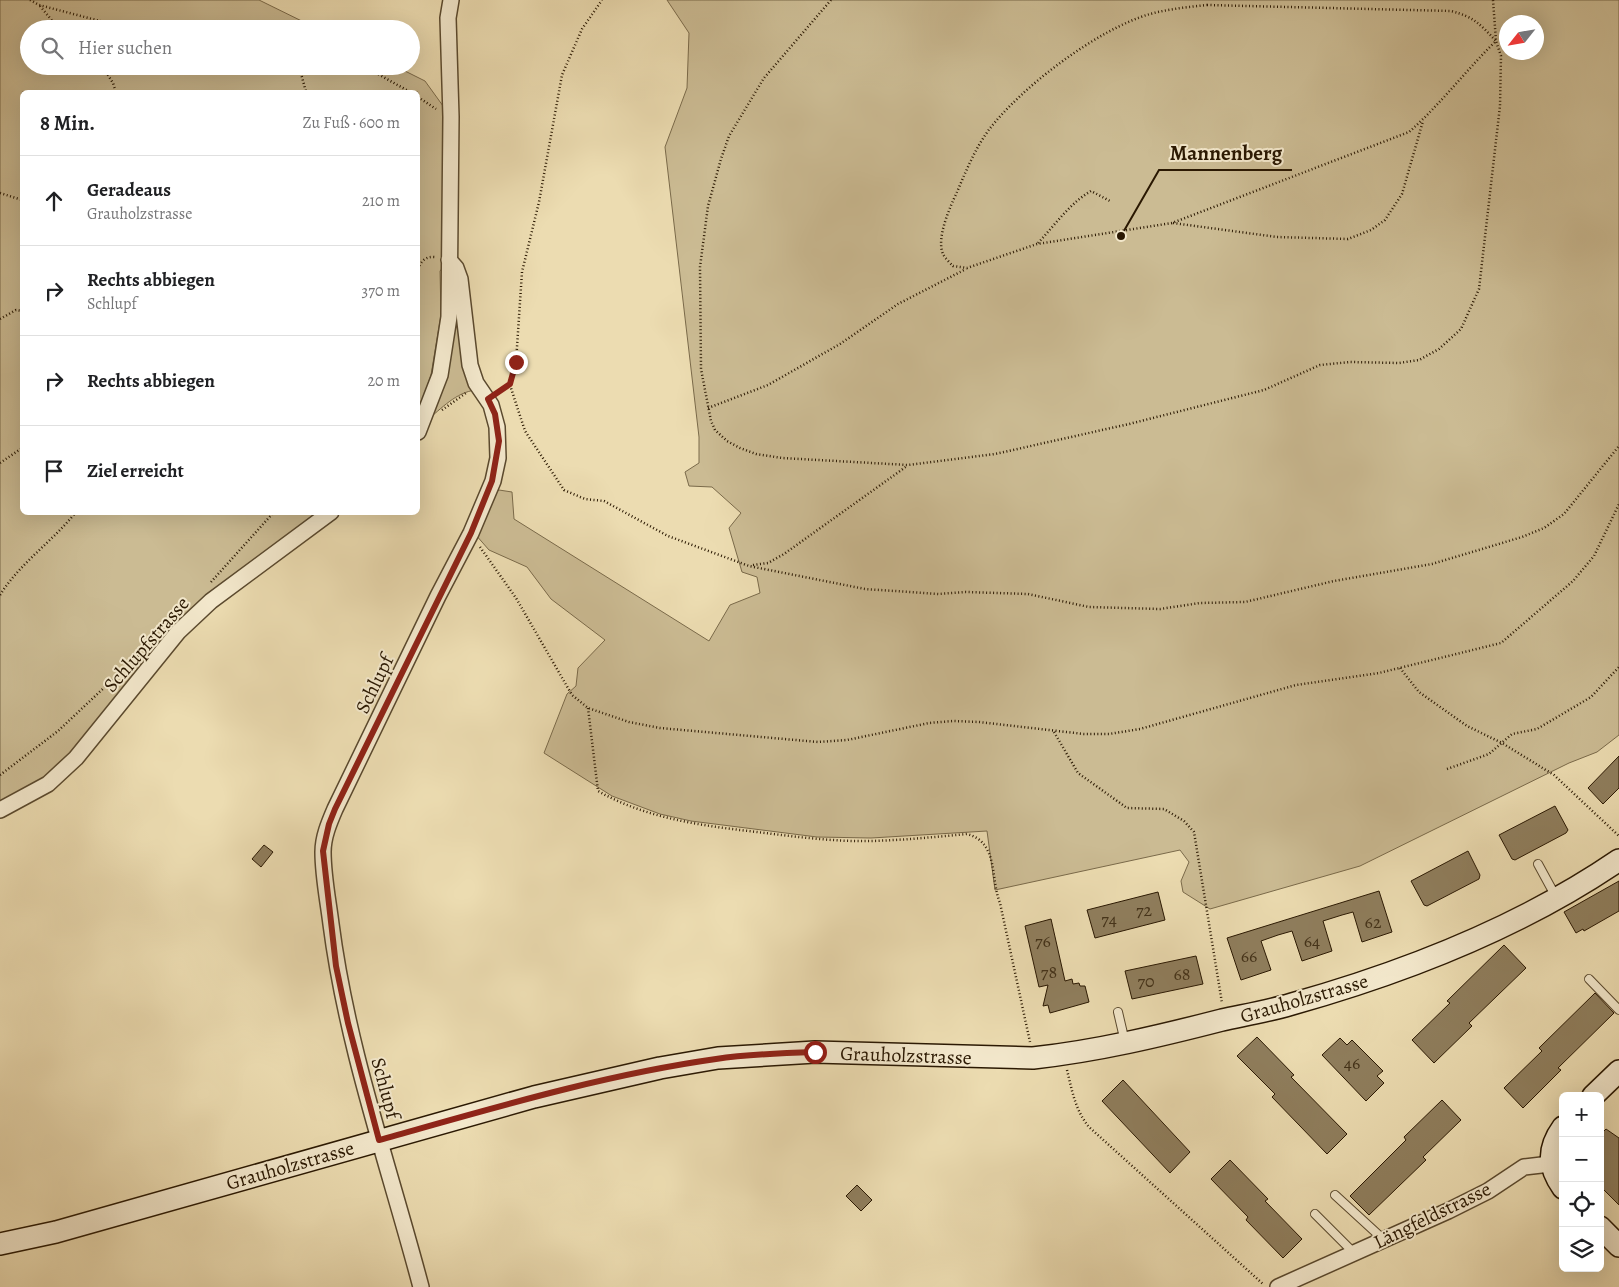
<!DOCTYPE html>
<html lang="de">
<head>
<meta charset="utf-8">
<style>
  body { margin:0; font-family:Alegreya,serif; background:#f6f6f6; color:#202124 }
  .controls { position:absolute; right:15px; bottom:15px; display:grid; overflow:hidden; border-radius:8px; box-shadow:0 5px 20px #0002 }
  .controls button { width:45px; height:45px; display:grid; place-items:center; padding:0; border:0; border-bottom:1px solid #e0e0e0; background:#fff; color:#202124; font:25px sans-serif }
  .compass { position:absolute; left:1499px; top:15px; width:45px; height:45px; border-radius:50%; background:#fff; box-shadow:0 5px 20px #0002; rotate:239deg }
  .stop { position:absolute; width:15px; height:15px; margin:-11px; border:4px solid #8f2418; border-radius:50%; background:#fff }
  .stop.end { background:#8f2418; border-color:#fff; box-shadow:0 1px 5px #0008 }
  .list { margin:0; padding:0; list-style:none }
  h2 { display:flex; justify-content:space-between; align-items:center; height:65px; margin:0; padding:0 20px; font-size:21px }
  h2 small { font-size:16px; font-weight:400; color:#757577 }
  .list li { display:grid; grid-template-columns:32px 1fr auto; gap:15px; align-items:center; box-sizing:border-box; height:90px; padding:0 20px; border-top:1px solid #e0e0e0 }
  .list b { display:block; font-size:19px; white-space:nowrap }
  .list p { margin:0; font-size:16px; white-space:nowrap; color:#757577 }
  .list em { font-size:16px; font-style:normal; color:#757577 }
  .icon { flex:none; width:28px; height:28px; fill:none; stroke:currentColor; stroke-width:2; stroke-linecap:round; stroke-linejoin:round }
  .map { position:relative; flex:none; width:1619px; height:1287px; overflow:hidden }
  .search { position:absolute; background:#fff; box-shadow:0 5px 20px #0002; left:20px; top:20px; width:400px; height:55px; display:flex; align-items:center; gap:12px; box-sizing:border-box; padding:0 18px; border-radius:28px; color:#757577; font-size:19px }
  .panel { position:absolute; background:#fff; box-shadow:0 5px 20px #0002; left:20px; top:90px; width:400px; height:425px; border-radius:8px }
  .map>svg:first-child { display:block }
  .green { fill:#cbbb93; stroke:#7a6a4a; fill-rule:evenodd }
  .building { fill:#8f7e5d; stroke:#2a1802 }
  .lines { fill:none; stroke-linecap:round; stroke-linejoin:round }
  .lane-casing { stroke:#5a492e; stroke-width:10 }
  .street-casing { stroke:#5a492e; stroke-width:18 }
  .secondary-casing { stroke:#2a1802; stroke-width:24 }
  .path { stroke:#2a1802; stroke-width:2.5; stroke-dasharray:1 2.5; stroke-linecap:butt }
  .lane { stroke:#f3e8cc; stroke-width:8 }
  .street { stroke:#f3e8cc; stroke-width:15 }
  .secondary { stroke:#f3e8cc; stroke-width:21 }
  .route { stroke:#8f2418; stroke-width:6 }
  .labels { text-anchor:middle; stroke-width:4; stroke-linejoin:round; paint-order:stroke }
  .number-label { font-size:18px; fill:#433219 }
  .street-label { font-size:20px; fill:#2a1802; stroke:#f3e8cc }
  .leader { fill:none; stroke:#2a1802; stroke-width:2 }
  .callout-dot { fill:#2a1802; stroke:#f3e8cc; stroke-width:2 }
  .callout-label { font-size:21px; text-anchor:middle; font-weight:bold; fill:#2a1802; stroke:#f3e8cc; stroke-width:4; stroke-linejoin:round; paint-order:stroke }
</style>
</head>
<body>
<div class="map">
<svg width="1619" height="1287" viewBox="0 0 1619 1287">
  <rect width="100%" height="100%" fill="#ecdcb1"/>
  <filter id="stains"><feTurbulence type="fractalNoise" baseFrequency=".004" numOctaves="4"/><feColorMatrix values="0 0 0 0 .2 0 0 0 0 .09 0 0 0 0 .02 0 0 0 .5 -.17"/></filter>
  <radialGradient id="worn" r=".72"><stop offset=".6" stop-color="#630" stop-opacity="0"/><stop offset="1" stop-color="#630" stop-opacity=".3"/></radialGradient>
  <path class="green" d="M 0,0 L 259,0 L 318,29 L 29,29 L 29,66 L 395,66 L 425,81 L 451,117 L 449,260 L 440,271 L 441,315 L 431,375 L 418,413 L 418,92 L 22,92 L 22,512 L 323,513 L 208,598 L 71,755 L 46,780 L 0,805 Z
    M 667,0 L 1619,0 L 1619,735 L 1597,752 L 1569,763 L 1360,866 L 1210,909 L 1183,892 L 1181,881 L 1189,862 L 1180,850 L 995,890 L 987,831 L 871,838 L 817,837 L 691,821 L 660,814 L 612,796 L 544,753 L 567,694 L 576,686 L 578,668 L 605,640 L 551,599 L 527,567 L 489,550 L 475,534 L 490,496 L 499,490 L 512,492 L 514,519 L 709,641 L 730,605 L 760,593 L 757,577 L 742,572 L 729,528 L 741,513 L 712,487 L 689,486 L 685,472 L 699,463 L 699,437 L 665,147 L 687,88 L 689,33 ZM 1506,22 L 1536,22 L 1536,52 L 1506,52 Z
    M 453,278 L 476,390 C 456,392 441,409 426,421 Z"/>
  <path class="building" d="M 1619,756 L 1619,788 L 1603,804 L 1588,788 Z
    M 1555,806 L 1568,830 L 1566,833 L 1515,860 L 1512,859 L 1499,835 Z
    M 264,845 L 273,852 L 261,867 L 252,859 Z
    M 1468,851 L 1480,875 L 1479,879 L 1427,906 L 1424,905 L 1411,881 Z
    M 1619,881 L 1619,911 L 1584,931 L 1583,929 L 1576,933 L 1564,912 Z
    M 1379,891 L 1392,932 L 1362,942 L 1353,912 L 1342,915 L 1323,921 L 1332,951 L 1302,961 L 1292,931 L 1278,935 L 1261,941 L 1271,970 L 1241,980 L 1227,938 Z
    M 1158,892 L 1165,920 L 1095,938 L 1087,910 Z
    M 1051,919 L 1065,981 L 1072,979 L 1073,984 L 1079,983 L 1080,986 L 1085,986 L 1089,1002 L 1050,1013 L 1048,1005 L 1043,1006 L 1048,985 L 1039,987 L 1025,926 Z
    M 1504,945 L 1526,968 L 1469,1023 L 1472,1026 L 1434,1063 L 1412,1040 L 1450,1003 L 1447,1001 Z
    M 1196,956 L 1203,984 L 1132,999 L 1125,971 Z
    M 1595,993 L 1614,1013 L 1558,1068 L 1561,1070 L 1523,1108 L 1504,1088 L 1542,1051 L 1539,1048 Z
    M 1257,1037 L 1294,1075 L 1291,1077 L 1347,1134 L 1327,1154 L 1272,1097 L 1275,1094 L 1237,1056 Z
    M 1340,1038 L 1347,1045 L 1352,1040 L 1383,1071 L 1377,1076 L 1384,1083 L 1366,1101 L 1322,1055 Z
    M 1123,1080 L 1190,1152 L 1170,1173 L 1102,1101 Z
    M 1442,1100 L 1461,1120 L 1423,1157 L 1426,1160 L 1369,1215 L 1350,1196 L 1406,1140 L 1404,1137 Z
    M 1606,1129 L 1619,1138 L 1619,1205 L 1600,1186 L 1600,1135 Z
    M 1230,1160 L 1268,1199 L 1265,1201 L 1302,1239 L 1283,1258 L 1246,1220 L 1248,1217 L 1211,1179 Z
    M 857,1185 L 872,1200 L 861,1211 L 846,1196 Z"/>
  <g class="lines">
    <g class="lane-casing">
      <path id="lane" d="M 1538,864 L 1556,897
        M 1589,979 L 1619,1010
        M 1118,1012 L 1125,1042
        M 1335,1195 L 1383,1239
        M 1315,1214 L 1353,1252"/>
    </g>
    <g class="street-casing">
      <path id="street" d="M 418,432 L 440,375 L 449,317 L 451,117 L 448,18 L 451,0
        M 0,810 L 48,784 L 76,758 L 178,632 L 211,601 L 331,512
        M 421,1287 C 389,1166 347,1048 331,924 C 328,900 323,876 323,852 C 323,837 329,823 335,809 L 438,596 L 471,533 L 493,481 L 498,458 L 497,427 L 491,405 L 476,383 L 470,365 L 460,279 L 456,268 L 449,260
        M 1278,1287 L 1448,1211 L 1488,1191 L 1524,1167 L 1550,1164"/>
    </g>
    <g class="secondary-casing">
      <path id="secondary" d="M 1593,1096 L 1619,1071
        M 1563,1127 C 1547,1149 1548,1167 1563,1188
        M 1600,1227 L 1619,1246
        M 0,1244 L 56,1232 L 534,1097 L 660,1068 L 718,1058 L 815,1052 L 1033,1058 C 1097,1051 1160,1036 1222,1020 C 1245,1015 1269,1011 1292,1004 C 1406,972 1521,927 1619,860"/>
    </g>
    <path class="path" d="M 30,0 L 39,5 L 100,21 L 149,29
      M 831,0 L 764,78 L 729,136 L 721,159 L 708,206 L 700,267 L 701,369 L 711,421 L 715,430 L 727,441 L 740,448 L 756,454 L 782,458 L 908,465 L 995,454 L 1129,424 L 1264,390 L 1320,365 L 1350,362 L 1399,363 L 1419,360 L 1439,349 L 1461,329 L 1479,289 L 1500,106 L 1501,56 L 1496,41 L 1493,0
      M 1207,5 L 1451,11 C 1474,17 1480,24 1496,41 C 1466,70 1440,105 1409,132 L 1172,223 L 1037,244 L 967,268 L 953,266 C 950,263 945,258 943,254 C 936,238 950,207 957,192 C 966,171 975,149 988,131 C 1021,87 1098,29 1150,14 C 1169,9 1188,7 1207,5 Z
      M 40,6 L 59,29
      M 102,66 L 113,83 L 116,92
      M 299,66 L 306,92
      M 359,66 L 378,74 L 410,92
      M 418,97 L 436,109
      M 0,193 L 22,200
      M 1173,223 L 1277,237 L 1348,239 L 1371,230 L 1385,220 L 1402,194 L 1423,121
      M 1038,243 C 1055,225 1070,203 1091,191 L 1110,201
      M 418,269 C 421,261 426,256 435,257
      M 0,319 L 16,310 L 22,311
      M 510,385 L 525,431 L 564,490 L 585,499 L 604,501 L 668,536 L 749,566 L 865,589 L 939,594 L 966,592 L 1028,594 L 1089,607 L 1160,609 L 1200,603 L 1245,602 L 1334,581 L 1432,564 L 1522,537 L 1544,528 L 1564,514 L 1619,446
      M 499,392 L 510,385 L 516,362 L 522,272 L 539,202 L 562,75 L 582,29 L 602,0
      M 708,408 L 768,385 L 840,344 L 898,304 L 966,269
      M 442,410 L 466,393
      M 0,463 L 22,448
      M 480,547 L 516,598 L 572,695 L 588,708 L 629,722 L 660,728 L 818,742 L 847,740 L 929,723 L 953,721 L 979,722 L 1084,734 L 1109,734 L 1140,729 L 1296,685 L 1379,673 L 1501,643 L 1573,581 L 1594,556 L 1619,504
      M 753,565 L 768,563 L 784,554 L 907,466
      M 211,582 L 274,512
      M 0,595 C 20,563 52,542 76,512
      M 1400,668 L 1419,692 L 1467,726 L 1502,743 L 1554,775 L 1619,836
      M 588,708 L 598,791 C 642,816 691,824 740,830 C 784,835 828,842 872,841 C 904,840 935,837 967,834 C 999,842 990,879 1000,903 L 1030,1042
      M 1054,732 L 1078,773 L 1127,808 L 1164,809 L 1184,821 L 1194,832 L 1222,1003
      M 1447,769 L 1489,754 L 1512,734 L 1537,729 L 1591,697 L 1619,667
      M 0,775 L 58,731 L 141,653
      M 1067,1070 C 1072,1090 1075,1110 1089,1127 L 1263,1284"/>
    <use href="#lane" class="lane"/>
    <use href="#street" class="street"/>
    <use href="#secondary" class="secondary"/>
  </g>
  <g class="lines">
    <path class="route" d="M 516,362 L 510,384 L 488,399 L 495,414 L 499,441 L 492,481 L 471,533 L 335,809 L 329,824 L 323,851 L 336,966 L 348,1023 L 379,1140 C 490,1109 602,1075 716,1059 C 749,1054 782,1053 815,1052"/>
  </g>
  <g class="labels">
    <g class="number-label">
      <text x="1144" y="916">72</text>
      <text x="1109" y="925">74</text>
      <text x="1373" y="928">62</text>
      <text x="1043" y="947">76</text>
      <text x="1312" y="947">64</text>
      <text x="1249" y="962">66</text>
      <text x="1049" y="978">78</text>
      <text x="1182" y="980">68</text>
      <text x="1146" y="987">70</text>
      <text x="1352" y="1069">46</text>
    </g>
    <g class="street-label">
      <text transform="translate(146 644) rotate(-49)" y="7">Schlupfstrasse</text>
      <text transform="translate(374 684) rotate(-64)" y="7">Schlupf</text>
      <text transform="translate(1304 998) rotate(-16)" y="7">Grauholzstrasse</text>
      <text transform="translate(906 1055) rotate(2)" y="7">Grauholzstrasse</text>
      <text transform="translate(386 1088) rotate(75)" y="7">Schlupf</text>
      <text transform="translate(290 1165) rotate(-16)" y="7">Grauholzstrasse</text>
      <text transform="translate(1432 1215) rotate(-26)" y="7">Längfeldstrasse</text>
    </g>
  </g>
  <path class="leader" d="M1121 236L1159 170H1292"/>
  <circle class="callout-dot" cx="1121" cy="236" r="5"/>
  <g class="callout-label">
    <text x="1226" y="160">Mannenberg</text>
  </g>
  <rect width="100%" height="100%" filter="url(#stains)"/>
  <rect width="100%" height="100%" fill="url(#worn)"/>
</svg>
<div class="controls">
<button>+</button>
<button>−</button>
<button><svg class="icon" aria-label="locate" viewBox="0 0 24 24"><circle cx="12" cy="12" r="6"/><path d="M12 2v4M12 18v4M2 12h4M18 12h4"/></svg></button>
<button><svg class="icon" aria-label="layers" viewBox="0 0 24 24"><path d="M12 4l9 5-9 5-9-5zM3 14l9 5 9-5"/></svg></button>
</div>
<svg class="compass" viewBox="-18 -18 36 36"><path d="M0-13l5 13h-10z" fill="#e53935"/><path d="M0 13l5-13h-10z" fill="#757577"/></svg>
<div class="stop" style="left:815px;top:1052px"></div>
<div class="stop end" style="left:516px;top:362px"></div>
<div class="search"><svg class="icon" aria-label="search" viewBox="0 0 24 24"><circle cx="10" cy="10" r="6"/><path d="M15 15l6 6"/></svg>Hier suchen</div>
<section class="panel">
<h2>8 Min.<small>Zu Fuß · 600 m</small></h2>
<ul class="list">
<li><svg class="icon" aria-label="ahead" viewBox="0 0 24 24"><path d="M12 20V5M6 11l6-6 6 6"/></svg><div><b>Geradeaus</b><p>Grauholzstrasse</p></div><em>210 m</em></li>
<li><svg class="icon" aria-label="right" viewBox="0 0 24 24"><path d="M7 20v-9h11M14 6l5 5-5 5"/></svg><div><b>Rechts abbiegen</b><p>Schlupf</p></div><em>370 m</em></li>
<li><svg class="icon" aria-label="right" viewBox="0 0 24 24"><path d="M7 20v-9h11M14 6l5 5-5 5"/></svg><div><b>Rechts abbiegen</b></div><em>20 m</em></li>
<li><svg class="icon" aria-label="arrive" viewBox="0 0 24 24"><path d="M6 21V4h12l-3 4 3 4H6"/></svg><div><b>Ziel erreicht</b></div></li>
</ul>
</section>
</div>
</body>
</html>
